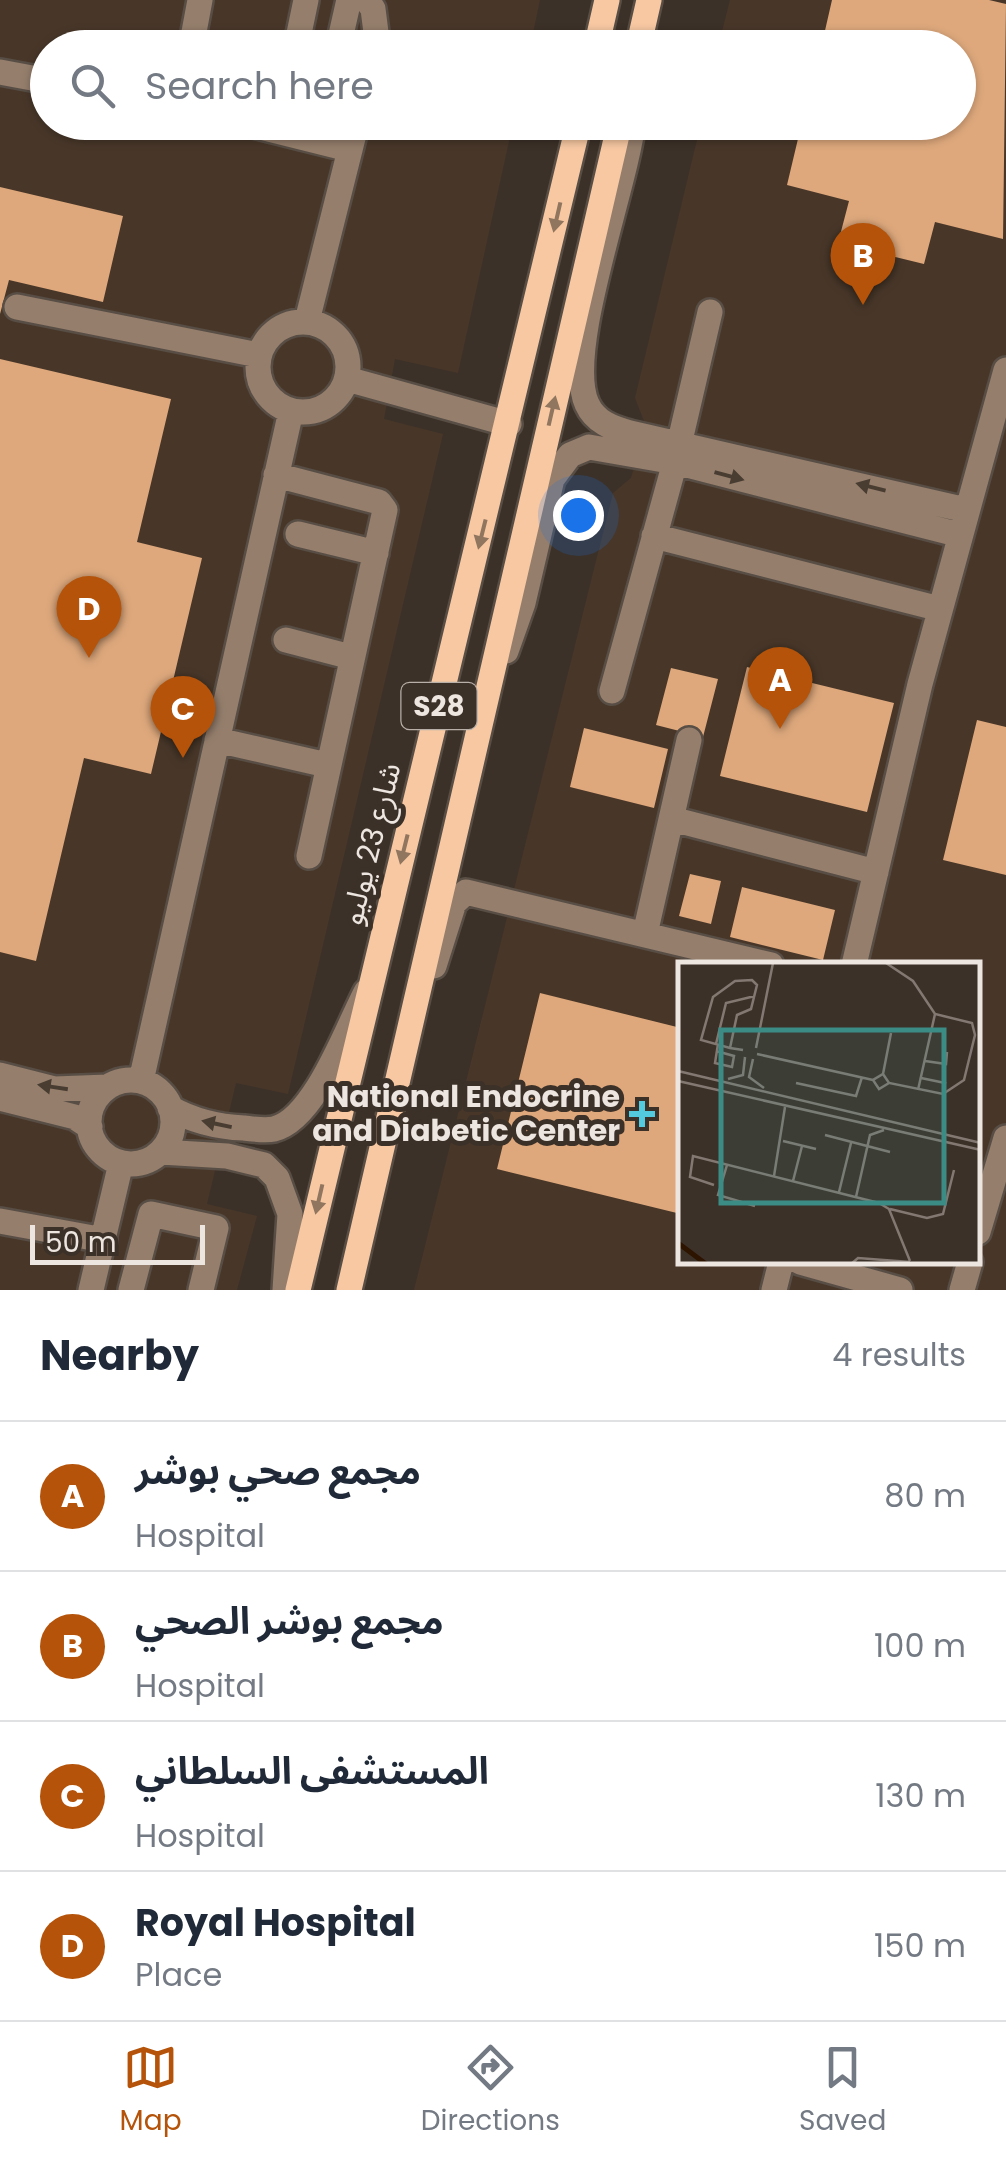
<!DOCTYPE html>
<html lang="en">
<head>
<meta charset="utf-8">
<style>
  body { margin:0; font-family:Poppins,"Noto Sans Arabic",sans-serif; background:#f6f6f7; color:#1f2937 }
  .scale { position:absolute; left:30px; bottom:25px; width:175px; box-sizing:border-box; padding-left:10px; border:5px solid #ede5e0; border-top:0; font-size:28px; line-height:35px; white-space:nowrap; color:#ede5e0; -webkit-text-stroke:8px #3c3128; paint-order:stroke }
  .you { position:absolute; left:578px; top:515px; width:35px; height:35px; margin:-25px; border:8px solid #fff; border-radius:50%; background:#1a73e8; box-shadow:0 0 0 15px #1a73e833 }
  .badge { display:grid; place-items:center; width:65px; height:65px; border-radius:50%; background:#b45309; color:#fff; font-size:32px; font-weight:700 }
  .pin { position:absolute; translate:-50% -82px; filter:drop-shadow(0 2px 5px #0008) }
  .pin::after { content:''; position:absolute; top:52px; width:35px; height:30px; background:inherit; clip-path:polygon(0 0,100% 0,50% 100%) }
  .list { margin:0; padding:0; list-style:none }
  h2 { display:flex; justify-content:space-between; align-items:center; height:130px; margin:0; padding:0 40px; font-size:42px }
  h2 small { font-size:32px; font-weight:400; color:#747a83 }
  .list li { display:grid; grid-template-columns:65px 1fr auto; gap:30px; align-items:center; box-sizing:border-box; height:150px; padding:0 40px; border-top:2px solid #e0e1e3 }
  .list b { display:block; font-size:38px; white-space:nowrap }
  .list p { margin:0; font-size:32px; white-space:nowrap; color:#747a83 }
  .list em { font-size:32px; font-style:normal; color:#747a83 }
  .icon { flex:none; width:55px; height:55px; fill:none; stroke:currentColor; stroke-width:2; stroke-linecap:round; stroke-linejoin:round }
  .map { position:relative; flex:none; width:1006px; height:1290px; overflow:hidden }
  .search { position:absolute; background:#fff; box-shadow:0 2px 8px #0004; left:30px; right:30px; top:30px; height:110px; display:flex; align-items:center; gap:25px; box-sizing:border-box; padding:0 35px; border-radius:55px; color:#747a83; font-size:38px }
  .sheet { height:730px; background:#fff }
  nav { display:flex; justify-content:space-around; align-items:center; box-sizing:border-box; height:140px; border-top:2px solid #e0e1e3; background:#fff; font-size:28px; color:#747a83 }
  nav a { display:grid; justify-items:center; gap:5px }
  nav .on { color:#b45309 }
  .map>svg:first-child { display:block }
  .built { fill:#483729; fill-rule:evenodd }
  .building { fill:#dea87c }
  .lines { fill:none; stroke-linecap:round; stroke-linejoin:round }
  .minor-casing { stroke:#584e45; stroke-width:30 }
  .major-casing { stroke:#584e45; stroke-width:30 }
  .minor { stroke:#957e6c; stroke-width:25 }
  .major { stroke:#f7c8a2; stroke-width:25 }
  .oneway { fill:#90755f }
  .oneway2 { fill:#493d32 }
  .poi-dot { fill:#54cade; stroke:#3c3128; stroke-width:4 }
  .labels { text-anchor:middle; stroke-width:10; stroke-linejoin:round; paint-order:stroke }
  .shield { fill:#3c3128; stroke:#b8afa9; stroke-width:2.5 }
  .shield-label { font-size:28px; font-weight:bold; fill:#ede5e0 }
  .street-label { font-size:30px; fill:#ede5e0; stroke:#3c3128 }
  .poi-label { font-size:30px; font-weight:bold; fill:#ede5e0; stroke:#3c3128; text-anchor:end }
  .inset-river { fill:none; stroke:#2c1400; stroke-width:5 }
  .inset-road { fill:none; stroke:#837972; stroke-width:2.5 }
  .view { fill:#3b8c85; fill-opacity:0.15; stroke:#3b8c85; stroke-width:5 }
  .inset-edge { fill:none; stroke:#ede5e0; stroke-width:5 }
</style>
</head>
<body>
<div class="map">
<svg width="1006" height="1290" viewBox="0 0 1006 1290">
  <rect width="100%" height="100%" fill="#3c3128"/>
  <path class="built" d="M 0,0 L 540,0 L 530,47 L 48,48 L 48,122 L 513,123 L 458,373 L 395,359 L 384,419 L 443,434 L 288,1094 L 236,1083 L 207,1204 L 257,1216 L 237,1290 L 0,1290 Z
    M 730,0 L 1006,0 L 1006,1290 L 414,1290 L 613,493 L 631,478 L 646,426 L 635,398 L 701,123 L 958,122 L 958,48 L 718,47 ZM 681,965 L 978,965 L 978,1262 L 681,1262 Z"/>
  <path class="building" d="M 832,0 L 989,0 L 1006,4 L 1003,239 L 935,222 L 924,264 L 838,243 L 849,201 L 787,185 L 802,122 L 958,122 L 958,48 L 821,48 Z
    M 0,187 L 123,216 L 103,302 L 9,280 L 0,314 Z
    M 0,359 L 171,399 L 137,542 L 202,558 L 151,774 L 84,758 L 36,961 L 0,952 Z
    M 747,667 L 894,703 L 867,812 L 720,776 Z
    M 671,668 L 718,679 L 703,737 L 656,725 Z
    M 977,720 L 1006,727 L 1006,875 L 943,860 Z
    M 584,728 L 668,749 L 654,808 L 570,787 Z
    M 690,874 L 721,881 L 711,924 L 679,916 Z
    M 742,887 L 835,910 L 823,960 L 730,937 Z
    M 540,993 L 681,1028 L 681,1214 L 497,1169 Z"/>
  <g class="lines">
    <g class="minor-casing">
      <path id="minor" d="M 367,0 L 373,9 L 378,48
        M 191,48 L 200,0
        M 296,48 L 306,0
        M 338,48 L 348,4
        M 0,72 L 48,81
        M 241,122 L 349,149
        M 633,122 C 626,187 563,351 587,404 C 595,422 612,428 630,433 L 966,510
        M 17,307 L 258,355
        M 307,321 L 357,122
        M258 367a45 45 0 1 1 90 0a45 45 0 1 1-90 0Z
        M 347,379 L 509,424
        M 276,475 L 379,502 L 385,510 L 309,856
        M 298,534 L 376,553
        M 654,536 L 940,609
        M 286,640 L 351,657
        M 506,651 L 523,603 L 552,479 L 570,455 L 589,447 L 675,462 L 960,535
        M 612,691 L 675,462 L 710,312
        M 217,740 L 327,765
        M 672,819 L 876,872
        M 645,934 L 689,740
        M 854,965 L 920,684 L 1006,370
        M 434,966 L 454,903 L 466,892 L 771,965
        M 0,1075 L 55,1089 L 108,1087
        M89 1122a42 42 0 1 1 84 0a42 42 0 1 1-84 0Z
        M 141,1081 L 291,411
        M 0,1098 L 75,1117 L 90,1127
        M 170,1108 C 193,1121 218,1127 244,1128 C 253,1129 265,1131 274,1129 C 315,1119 347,1028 366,992
        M 161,1152 L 227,1156 L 264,1165 L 277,1178 L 290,1214 L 285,1290
        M 0,1221 L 104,1240
        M 978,1232 L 1006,1138
        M 800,1262 L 900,1290
        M 91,1290 L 121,1163
        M 131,1290 L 151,1214 L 216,1228 L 201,1290
        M 774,1290 L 781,1262
        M 962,1290 L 970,1262"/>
    </g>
    <g class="major-casing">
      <path id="major" d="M 596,48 L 607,0
        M 638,48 L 649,0
        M 298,1290 L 579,122
        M 349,1290 L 620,122"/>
    </g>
    <use href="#minor" class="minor"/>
    <use href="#major" class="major"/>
  </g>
  <defs><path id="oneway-solid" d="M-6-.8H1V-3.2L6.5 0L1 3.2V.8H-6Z" transform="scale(2.5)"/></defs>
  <g class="oneway">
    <use href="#oneway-solid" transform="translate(557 217) rotate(103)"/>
    <use href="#oneway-solid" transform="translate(552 411) rotate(-77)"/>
    <use href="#oneway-solid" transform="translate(482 534) rotate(104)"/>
    <use href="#oneway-solid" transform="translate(404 849) rotate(104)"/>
    <use href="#oneway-solid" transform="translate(319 1199) rotate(103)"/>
  </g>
  <g class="oneway2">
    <use href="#oneway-solid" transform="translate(729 476) rotate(15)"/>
    <use href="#oneway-solid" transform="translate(871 487) rotate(-166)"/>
    <use href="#oneway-solid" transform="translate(53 1087) rotate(-171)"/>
    <use href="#oneway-solid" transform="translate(217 1124) rotate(-168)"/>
  </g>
  <path class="poi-dot" d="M637 1099h10v10h10v10h-10v10h-10v-10h-10v-10h10z"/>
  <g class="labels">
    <rect class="shield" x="401.5" y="683" width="75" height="46" rx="8"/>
    <g class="shield-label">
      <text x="439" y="716">S28</text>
    </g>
    <g class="street-label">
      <text transform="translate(371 844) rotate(-76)" y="10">شارع 23 يوليو</text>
    </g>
    <g class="poi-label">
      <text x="620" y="1107">National Endocrine<tspan x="620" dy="34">and Diabetic Center</tspan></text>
    </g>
  </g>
  <g transform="translate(678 962)">
    <rect width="302" height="302" fill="#3c3128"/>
    <path class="inset-river" d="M 0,281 L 28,302"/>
    <path class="inset-road" d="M 208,1 L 235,19 L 257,52 L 294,61 L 297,73 L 286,118 L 265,132 L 211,121 L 205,112 L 195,118 L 201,127 L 211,121M 38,82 L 48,41 L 77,34M 52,86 L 59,53 L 73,47 L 79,23 L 74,18 L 57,19 L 35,35 L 23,78 L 52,86 L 65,88M 78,86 L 95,1M 38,89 L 56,94 L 54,105 L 37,101 L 40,82M 79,92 L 195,118M 75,97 L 71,115 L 86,126M 247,99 L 268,102 L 269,90M 0,109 L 303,181M 205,112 L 213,71M 243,116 L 267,121 L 265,131M 50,117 L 65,113 L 67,95M 0,119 L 303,188M 118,121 L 178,134 L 184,115M 240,128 L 257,52M 147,173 L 212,190M 105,179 L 138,187M 49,203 L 40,233 L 77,244M 96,214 L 107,145M 115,219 L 124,184M 36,223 L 12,215 L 15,194 L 201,241 L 211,247 L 232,299M 161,230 L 173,181M 178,235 L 192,173 L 206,168M 212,247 L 249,256 L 265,252 L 276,208M 173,302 L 180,296 L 232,300"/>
    <path class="view" d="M 43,68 L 266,68 L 266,241 L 43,241 Z"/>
    <rect width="302" height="302" class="inset-edge"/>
  </g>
</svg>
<div class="scale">50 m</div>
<div class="you"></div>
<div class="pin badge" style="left:780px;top:729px">A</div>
<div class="pin badge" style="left:863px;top:305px">B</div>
<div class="pin badge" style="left:183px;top:758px">C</div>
<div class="pin badge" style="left:89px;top:658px">D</div>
<div class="search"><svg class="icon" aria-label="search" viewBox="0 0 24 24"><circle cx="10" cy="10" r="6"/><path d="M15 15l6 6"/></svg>Search here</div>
</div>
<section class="sheet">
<h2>Nearby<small>4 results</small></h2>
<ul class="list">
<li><span class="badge">A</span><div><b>مجمع صحي بوشر</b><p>Hospital</p></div><em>80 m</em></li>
<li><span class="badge">B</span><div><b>مجمع بوشر الصحي</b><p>Hospital</p></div><em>100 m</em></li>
<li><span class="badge">C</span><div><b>المستشفى السلطاني</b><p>Hospital</p></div><em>130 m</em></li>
<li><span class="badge">D</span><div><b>Royal Hospital</b><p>Place</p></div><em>150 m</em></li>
</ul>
</section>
<nav>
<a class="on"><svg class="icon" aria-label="map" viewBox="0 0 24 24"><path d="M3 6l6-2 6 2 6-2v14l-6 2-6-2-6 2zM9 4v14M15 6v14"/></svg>Map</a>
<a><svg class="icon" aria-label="directions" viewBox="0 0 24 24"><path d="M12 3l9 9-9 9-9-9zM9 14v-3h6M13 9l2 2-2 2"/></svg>Directions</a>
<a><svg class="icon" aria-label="saved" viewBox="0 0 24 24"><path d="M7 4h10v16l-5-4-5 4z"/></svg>Saved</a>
</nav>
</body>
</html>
